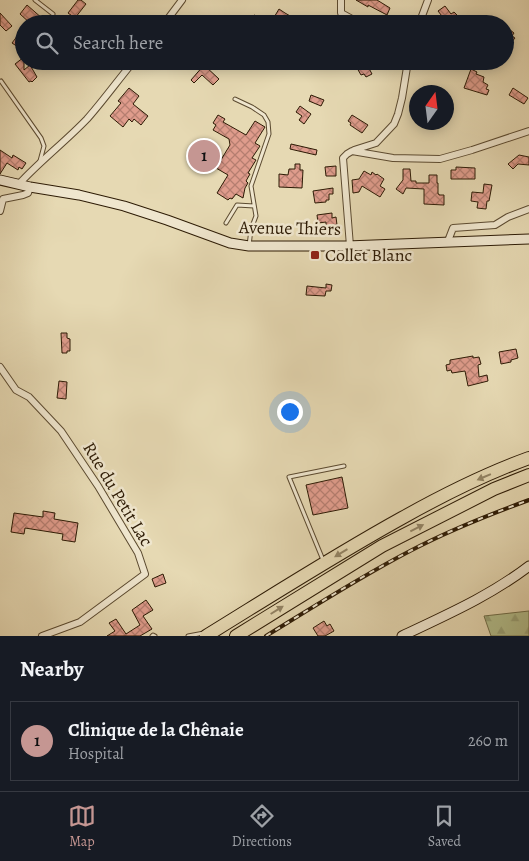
<!DOCTYPE html>
<html lang="en">
<head>
<meta charset="utf-8">
<style>
  body { margin:0; font-family:Alegreya,serif; background:#20242c; color:#f1f3f6 }
  .compass { position:absolute; left:409px; top:85px; width:45px; height:45px; border-radius:50%; background:#171b24; box-shadow:0 2px 12px #0003; rotate:14deg }
  .you { position:absolute; left:289px; top:411px; width:18px; height:18px; margin:-12px; border:4px solid #fff; border-radius:50%; background:#1a73e8; box-shadow:0 0 0 8px #1a73e833 }
  .badge { display:grid; place-items:center; width:32px; height:32px; border-radius:50%; background:#c59692; color:#111; font-size:16px; font-weight:700 }
  .pin { position:absolute; translate:-50% -50%; border:2px solid #fff; box-shadow:0 1px 5px #0006 }
  .list { margin:0; padding:0; list-style:none }
  h2 { display:flex; justify-content:space-between; align-items:center; height:65px; margin:0; padding:0 20px; font-size:21px }
  h2 small { font-size:16px; font-weight:400; color:#9ea1a6 }
  .list li { display:grid; grid-template-columns:32px 1fr auto; gap:15px; align-items:center; box-sizing:border-box; height:80px; margin:0 10px 10px; padding:0 10px; border:1px solid #363941; border-radius:0px }
  .list b { display:block; font-size:19px; white-space:nowrap }
  .list p { margin:0; font-size:16px; white-space:nowrap; color:#9ea1a6 }
  .list em { font-size:16px; font-style:normal; color:#9ea1a6 }
  .icon { flex:none; width:28px; height:28px; fill:none; stroke:currentColor; stroke-width:2; stroke-linecap:round; stroke-linejoin:round }
  .map { position:relative; flex:none; width:529px; height:636px; overflow:hidden }
  .search { position:absolute; background:#171b24; box-shadow:0 2px 12px #0003; left:15px; right:15px; top:15px; height:55px; display:flex; align-items:center; gap:12px; box-sizing:border-box; padding:0 18px; border-radius:28px; color:#9ea1a6; font-size:19px }
  .sheet { height:155px; background:#171b24 }
  nav { display:flex; justify-content:space-around; align-items:center; box-sizing:border-box; height:70px; border-top:1px solid #363941; background:#171b24; font-size:14px; color:#9ea1a6 }
  nav a { display:grid; justify-items:center; gap:2px }
  nav .on { color:#c59692 }
  .map>svg:first-child { display:block }
  .forest { fill:url(#forest-firs); stroke:#706e4a }
  .building { fill:url(#building-cross-hatch); stroke:#2d1b05 }
  .lines { fill:none; stroke-linecap:round; stroke-linejoin:round }
  .lane-casing { stroke:#5b4a30; stroke-width:5 }
  .street-casing { stroke:#5b4a30; stroke-width:8 }
  .secondary-casing { stroke:#2d1b05; stroke-width:11 }
  .highway-casing { stroke:#2d1b05; stroke-width:14 }
  .lane { stroke:#efe6ce; stroke-width:3 }
  .street { stroke:#efe6ce; stroke-width:6 }
  .secondary { stroke:#efe6ce; stroke-width:9 }
  .highway { stroke:#e6d9b3; stroke-width:12 }
  .rail-casing { stroke:#2d1b05; stroke-width:4 }
  .rail { stroke:#efe6ce; stroke-width:2; stroke-dasharray:5.5; stroke-linecap:butt }
  .oneway { fill:#938465 }
  .poi-dot { fill:#8f2418; stroke:#efe6ce; stroke-width:2 }
  .labels { text-anchor:middle; stroke-width:5; stroke-linejoin:round; paint-order:stroke }
  .street-label { font-size:18px; fill:#2d1b05; stroke:#efe6ce }
  .poi-label { font-size:18px; fill:#2d1b05; stroke:#efe6ce; text-anchor:start }
</style>
</head>
<body>
<div class="map">
<svg width="529" height="636" viewBox="0 0 529 636">
  <defs>
    <pattern id="forest-firs" width="22" height="20" patternUnits="userSpaceOnUse" patternTransform="scale(1.25)"><rect width="22" height="20" fill="#b3c08e"/><path d="M5 1l3.5 6h-7zM16 11l3.5 6h-7z" fill="#9aa479"/></pattern>
    <pattern id="building-cross-hatch" width="8" height="8" patternUnits="userSpaceOnUse" patternTransform="scale(1.25)"><rect width="8" height="8" fill="#df9c8c"/><path d="M0 0l8 8M0 8l8-8" fill="none" stroke="#b57e70"/></pattern>
  </defs>
  <rect width="100%" height="100%" fill="#e6d9b3"/>
  <filter id="stains"><feTurbulence type="fractalNoise" baseFrequency=".004" numOctaves="4"/><feColorMatrix values="0 0 0 0 .2 0 0 0 0 .09 0 0 0 0 .02 0 0 0 .5 -.17"/></filter>
  <radialGradient id="worn" r=".72"><stop offset=".6" stop-color="#630" stop-opacity="0"/><stop offset="1" stop-color="#630" stop-opacity=".3"/></radialGradient>
  <path class="forest" d="M 529,611 L 529,636 L 491,636 L 484,616 Z"/>
  <path class="building" d="M 78,0 L 81,0 L 86,4 L 75,18 L 68,13 Z
    M 356,0 L 377,0 L 390,8 L 387,15 L 368,5 L 368,7 Z
    M 27,5 L 43,19 L 39,24 L 31,24 L 20,14 Z
    M 445,6 L 451,14 L 454,12 L 458,16 L 449,23 L 446,19 L 445,20 L 438,11 Z
    M 279,9 L 285,13 L 304,24 L 289,24 L 282,20 L 280,23 L 273,19 Z
    M 0,13 L 12,26 L 6,31 L 0,25 Z
    M 255,15 L 258,24 L 234,24 L 234,23 Z
    M 24,27 L 24,51 L 12,43 Z
    M 505,29 L 508,31 L 509,29 L 514,33 L 512,36 L 515,38 L 510,44 L 505,40 Z
    M 24,57 L 24,70 L 30,65 L 37,77 L 32,82 L 31,81 L 29,82 L 15,64 Z
    M 353,61 L 365,61 L 372,74 L 366,77 L 364,74 L 361,75 Z
    M 204,65 L 219,79 L 213,85 L 202,75 L 194,83 L 191,80 Z
    M 471,69 L 477,72 L 476,74 L 484,77 L 483,82 L 488,85 L 486,89 L 489,90 L 487,95 L 464,88 Z
    M 129,88 L 139,96 L 133,104 L 148,116 L 141,125 L 134,119 L 132,122 L 129,119 L 123,127 L 110,116 L 121,103 L 118,101 Z
    M 513,88 L 528,98 L 524,104 L 509,95 Z
    M 311,95 L 324,100 L 321,106 L 309,101 Z
    M 300,106 L 311,114 L 304,124 L 299,120 L 302,116 L 296,112 Z
    M 218,115 L 225,119 L 223,122 L 246,135 L 255,121 L 265,127 L 255,143 L 260,146 L 252,158 L 256,160 L 248,173 L 250,174 L 246,181 L 248,183 L 245,188 L 243,198 L 236,194 L 232,199 L 230,198 L 228,200 L 217,193 L 228,175 L 216,168 L 230,145 L 229,139 L 213,130 L 216,125 L 213,123 Z
    M 352,115 L 368,125 L 362,133 L 350,125 L 351,123 L 348,121 Z
    M 291,144 L 317,150 L 316,155 L 290,149 Z
    M 0,150 L 12,158 L 13,155 L 26,163 L 22,169 L 19,167 L 18,170 L 7,163 L 0,174 Z
    M 519,155 L 529,157 L 529,165 L 518,164 L 513,169 L 508,164 Z
    M 295,164 L 300,164 L 300,170 L 303,170 L 302,188 L 279,187 L 279,174 L 288,175 L 289,169 L 295,169 Z
    M 336,166 L 336,176 L 326,176 L 325,167 Z
    M 456,167 L 475,168 L 475,179 L 451,179 L 451,170 L 456,170 Z
    M 403,169 L 410,169 L 411,181 L 416,181 L 416,183 L 429,183 L 429,175 L 437,175 L 437,183 L 438,183 L 438,194 L 439,194 L 439,195 L 444,195 L 444,205 L 424,204 L 424,189 L 406,188 L 403,194 L 396,189 L 403,180 Z
    M 364,171 L 371,175 L 372,172 L 376,175 L 377,174 L 384,179 L 380,186 L 385,189 L 380,197 L 362,186 L 359,192 L 353,193 L 352,180 L 359,179 Z
    M 484,184 L 492,185 L 489,201 L 487,201 L 486,209 L 477,208 L 478,202 L 471,201 L 472,192 L 483,193 Z
    M 333,188 L 333,194 L 329,194 L 329,200 L 326,200 L 326,202 L 315,203 L 313,191 Z
    M 332,213 L 332,218 L 336,217 L 337,225 L 326,227 L 326,222 L 318,223 L 317,215 Z
    M 326,284 L 332,285 L 331,291 L 326,291 L 325,296 L 306,295 L 307,286 L 326,288 Z
    M 61,333 L 67,333 L 67,338 L 70,339 L 70,351 L 67,351 L 67,353 L 62,353 Z
    M 516,349 L 518,358 L 511,360 L 511,362 L 501,364 L 499,352 Z
    M 473,356 L 473,358 L 479,357 L 481,364 L 478,365 L 479,377 L 487,375 L 488,381 L 468,386 L 465,371 L 452,373 L 451,370 L 447,371 L 446,365 L 450,364 L 450,360 Z
    M 59,381 L 67,382 L 66,399 L 57,398 Z
    M 342,477 L 348,508 L 313,515 L 306,485 Z
    M 43,511 L 55,513 L 54,519 L 78,523 L 75,542 L 62,540 L 63,534 L 25,528 L 24,534 L 11,532 L 14,513 L 43,517 Z
    M 163,574 L 166,583 L 155,587 L 152,579 Z
    M 146,600 L 153,610 L 143,616 L 152,629 L 140,636 L 107,636 L 115,631 L 109,623 L 116,619 L 126,634 L 140,625 L 132,610 Z
    M 324,621 L 327,626 L 330,624 L 334,631 L 325,636 L 318,636 L 313,628 Z"/>
  <g class="lines">
    <g class="lane-casing">
      <path id="lane" d="M 35,0 L 53,14
        M 1,81 L 41,138 L 44,146 L 40,161
        M 235,99 L 252,107 L 264,115 L 268,122 L 269,134 L 251,186 L 256,216 L 251,229 L 249,246
        M 226,223 L 237,205 L 254,206
        M 323,560 L 289,477 L 344,466
        M 152,636 L 153,635 L 155,636
        M 188,636 L 204,633"/>
    </g>
    <g class="street-casing">
      <path id="street" d="M 341,0 L 341,13 L 361,24
        M 164,24 L 182,0
        M 419,24 L 428,0
        M 354,150 L 376,143 L 394,124 L 398,114 L 402,98 L 408,61
        M 19,184 C 40,161 65,142 87,119 C 103,101 118,80 134,61
        M 0,211 L 3,199 L 23,195 L 28,193 L 30,187
        M 448,241 L 453,228 L 495,225 L 508,217 L 529,209
        M 350,246 L 343,158 L 347,154 L 352,151 L 393,158 L 440,159 L 472,150 L 529,131
        M 0,367 L 16,390 L 29,397 L 61,431 L 98,486 L 138,553 L 145,574 L 80,622 L 42,636"/>
    </g>
    <g class="secondary-casing">
      <path id="secondary" d="M 0,180 L 30,187 L 79,195 L 124,206 L 167,220 L 230,243 L 249,246 L 347,246 L 529,239
        M 402,636 C 446,615 490,596 529,566"/>
    </g>
    <g class="highway-casing">
      <path id="highway" d="M 206,636 C 271,596 335,555 402,518 C 443,495 485,474 529,458
        M 236,636 L 382,546 L 494,489 L 529,475"/>
    </g>
    <use href="#lane" class="lane"/>
    <use href="#street" class="street"/>
    <use href="#secondary" class="secondary"/>
    <use href="#highway" class="highway"/>
    <g class="rail-casing">
      <path id="rail" d="M 266,636 C 313,607 360,577 410,551 C 448,531 488,515 529,500"/>
    </g>
    <use href="#rail" class="rail"/>
  </g>
  <defs><path id="oneway-solid" d="M-6-.8H1V-3.2L6.5 0L1 3.2V.8H-6Z" transform="scale(1.25)"/></defs>
  <g class="oneway">
    <use href="#oneway-solid" transform="translate(484 477) rotate(157)"/>
    <use href="#oneway-solid" transform="translate(417 528) rotate(-27)"/>
    <use href="#oneway-solid" transform="translate(341 553) rotate(149)"/>
    <use href="#oneway-solid" transform="translate(277 610) rotate(-32)"/>
  </g>
  <rect class="poi-dot" x="310" y="250" width="10" height="10" rx="2.5"/>
  <g class="labels">
    <g class="street-label">
      <text transform="translate(290 228) rotate(1)" y="6">Avenue Thiers</text>
      <text transform="translate(118 494) rotate(59)" y="6">Rue du Petit Lac</text>
    </g>
    <g class="poi-label">
      <text x="325" y="261">Collet Blanc</text>
    </g>
  </g>
  <rect width="100%" height="100%" filter="url(#stains)"/>
  <rect width="100%" height="100%" fill="url(#worn)"/>
</svg>
<svg class="compass" viewBox="-18 -18 36 36"><path d="M0-13l5 13h-10z" fill="#e53935"/><path d="M0 13l5-13h-10z" fill="#9ea1a6"/></svg>
<div class="you"></div>
<div class="pin badge" style="left:204px;top:156px">1</div>
<div class="search"><svg class="icon" aria-label="search" viewBox="0 0 24 24"><circle cx="10" cy="10" r="6"/><path d="M15 15l6 6"/></svg>Search here</div>
</div>
<section class="sheet">
<h2>Nearby<small></small></h2>
<ul class="list">
<li><span class="badge">1</span><div><b>Clinique de la Chênaie</b><p>Hospital</p></div><em>260 m</em></li>
</ul>
</section>
<nav>
<a class="on"><svg class="icon" aria-label="map" viewBox="0 0 24 24"><path d="M3 6l6-2 6 2 6-2v14l-6 2-6-2-6 2zM9 4v14M15 6v14"/></svg>Map</a>
<a><svg class="icon" aria-label="directions" viewBox="0 0 24 24"><path d="M12 3l9 9-9 9-9-9zM9 14v-3h6M13 9l2 2-2 2"/></svg>Directions</a>
<a><svg class="icon" aria-label="saved" viewBox="0 0 24 24"><path d="M7 4h10v16l-5-4-5 4z"/></svg>Saved</a>
</nav>
</body>
</html>
